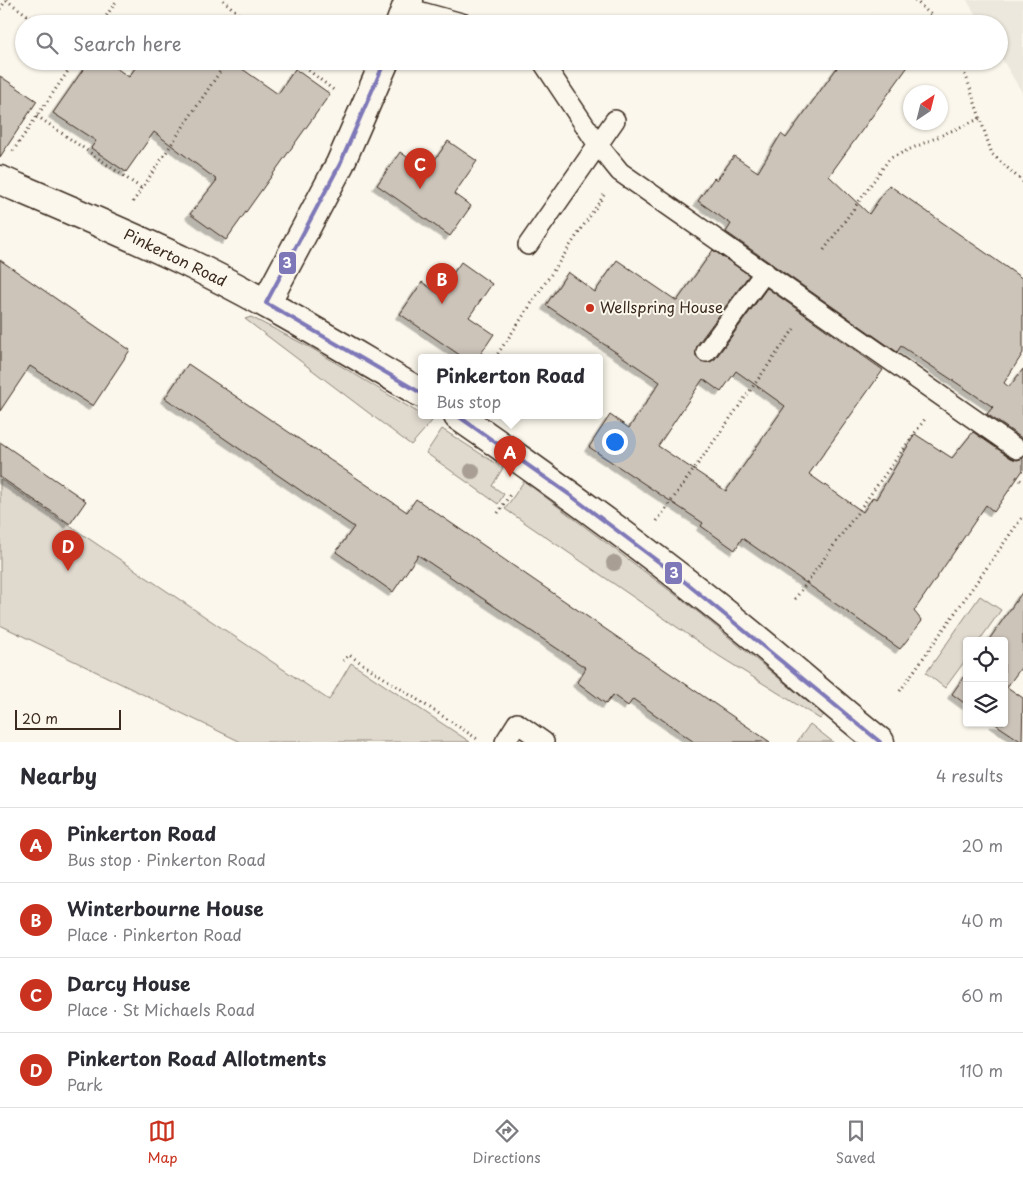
<!DOCTYPE html>
<html lang="en">
<head>
<meta charset="utf-8">
<style>
  body { margin:0; font-family:"Playpen Sans",sans-serif; background:#f2f2f3; color:#2b2b33 }
  .controls { position:absolute; right:15px; bottom:15px; display:grid; overflow:hidden; border-radius:5px; box-shadow:0 1px 4px #0004 }
  .controls button { width:45px; height:45px; display:grid; place-items:center; padding:0; border:0; border-bottom:1px solid #e1e1e2; background:#fff; color:#2b2b33; font:25px sans-serif }
  .compass { position:absolute; left:903px; top:85px; width:45px; height:45px; border-radius:50%; background:#fff; box-shadow:0 1px 4px #0004; rotate:35deg }
  .scale { position:absolute; left:15px; bottom:12px; width:106px; box-sizing:border-box; padding-left:5px; border:2px solid #3b2a1e; border-top:0; font-size:14px; line-height:18px; white-space:nowrap; color:#3b2a1e; -webkit-text-stroke:4px #fbf7ec; paint-order:stroke }
  .you { position:absolute; left:614px; top:441px; width:18px; height:18px; margin:-12px; border:4px solid #fff; border-radius:50%; background:#1a73e8; box-shadow:0 0 0 8px #1a73e833 }
  .badge { display:grid; place-items:center; width:32px; height:32px; border-radius:50%; background:#c8321e; color:#fff; font-size:16px; font-weight:700 }
  .pin { position:absolute; translate:-50% -41px; filter:drop-shadow(0 1px 2px #0008) }
  .pin::after { content:''; position:absolute; top:26px; width:18px; height:15px; background:inherit; clip-path:polygon(0 0,100% 0,50% 100%) }
  .popup { position:absolute; left:418px; top:354px; width:185px; height:65px; box-sizing:border-box; display:grid; place-content:center; border-radius:5px; background:#fff; filter:drop-shadow(0 1px 4px #0005); font-size:16px; white-space:nowrap; color:#7c7c81 }
  .popup b { font-size:19px; color:#2b2b33 }
  .popup::after { content:''; position:absolute; left:50%; top:100%; margin-left:-10px; border:10px solid transparent; border-top-color:#fff }
  .list { margin:0; padding:0; list-style:none }
  h2 { display:flex; justify-content:space-between; align-items:center; height:65px; margin:0; padding:0 20px; font-size:21px }
  h2 small { font-size:16px; font-weight:400; color:#7c7c81 }
  .list li { display:grid; grid-template-columns:32px 1fr auto; gap:15px; align-items:center; box-sizing:border-box; height:75px; padding:0 20px; border-top:1px solid #e1e1e2 }
  .list b { display:block; font-size:19px; white-space:nowrap }
  .list p { margin:0; font-size:16px; white-space:nowrap; color:#7c7c81 }
  .list em { font-size:16px; font-style:normal; color:#7c7c81 }
  .icon { flex:none; width:28px; height:28px; fill:none; stroke:currentColor; stroke-width:2; stroke-linecap:round; stroke-linejoin:round }
  .map { position:relative; flex:none; width:1023px; height:742px; overflow:hidden }
  .search { position:absolute; background:#fff; box-shadow:0 1px 4px #0004; left:15px; right:15px; top:15px; height:55px; display:flex; align-items:center; gap:12px; box-sizing:border-box; padding:0 18px; border-radius:28px; color:#7c7c81; font-size:19px }
  .sheet { height:365px; background:#fff }
  nav { display:flex; justify-content:space-around; align-items:center; box-sizing:border-box; height:70px; border-top:1px solid #e1e1e2; background:#fff; font-size:14px; color:#7c7c81 }
  nav a { display:grid; justify-items:center; gap:2px }
  nav .on { color:#c8321e }
  .map>svg:first-child { display:block }
  .built { fill:#ede8dd }
  .green { fill:#dfd9ce; stroke:#8d8276 }
  .building { fill:#ccc4b9; stroke:#3b2a1e; fill-rule:evenodd; filter:url(#shadow) }
  .lines { fill:none; stroke-linecap:round; stroke-linejoin:round }
  .service-casing { stroke:#3b2a1e; stroke-width:22 }
  .minor-casing { stroke:#3b2a1e; stroke-width:31 }
  .path { stroke:#3b2a1e; stroke-width:3; stroke-dasharray:1 4; stroke-linecap:butt }
  .service { stroke:#fbf7ec; stroke-width:19 }
  .minor { stroke:#fbf7ec; stroke-width:28 }
  .bus-1-casing { stroke:#fbf7ec; stroke-width:8 }
  .bus-1 { stroke:#7e78b8; stroke-width:4 }
  .tree { fill:#a89e93 }
  .poi-dot { fill:#c8321e; stroke:#fbf7ec; stroke-width:2 }
  .labels { text-anchor:middle; stroke-width:4; stroke-linejoin:round; paint-order:stroke }
  .street-label { font-size:15px; fill:#3b2a1e; stroke:#fbf7ec }
  .poi-label { font-size:15px; fill:#3b2a1e; stroke:#fbf7ec; text-anchor:start }
  .line-badge { stroke:#fbf7ec; stroke-width:2 }
  .badge-label { font-size:14px; text-anchor:middle; font-weight:bold; fill:#fff }
</style>
</head>
<body>
<div class="map">
<svg width="1023" height="742" viewBox="0 0 1023 742">
  <defs>
    <filter id="shadow"><feDropShadow dx="-4.5" dy="4.5" stdDeviation="0" flood-color="#0004"/></filter>
  </defs>
  <rect width="100%" height="100%" fill="#fbf7ec"/>
  <filter id="ink" filterUnits="userSpaceOnUse"><feTurbulence type="fractalNoise" baseFrequency=".02" numOctaves="2"/><feDisplacementMap in="SourceGraphic" scale="10" xChannelSelector="R" yChannelSelector="G"/><feConvolveMatrix kernelMatrix="1 2 1 2 8 2 1 2 1" color-interpolation-filters="sRGB"/></filter>
  <g filter="url(#ink)">
    <path class="built" d="M 967,0 L 1023,0 L 1023,94 L 999,54 L 999,24 L 981,24 Z"/>
    <path class="green" d="M 251,317 L 313,349 L 432,421 L 411,445 L 245,319 Z
      M 442,429 L 503,468 L 492,486 L 504,494 L 498,504 L 426,453 Z
      M 0,479 L 329,700 L 351,663 L 470,742 L 241,742 L 0,625 Z
      M 524,481 L 693,608 L 824,715 L 820,719 L 719,656 L 505,509 Z
      M 980,596 L 1001,610 L 979,641 L 967,641 L 967,658 L 945,688 L 926,673 Z
      M 810,724 L 833,742 L 797,742 Z"/>
    <path class="building" d="M 873,16 L 883,24 L 868,24 Z
      M 89,61 L 106,61 L 129,77 L 140,61 L 231,61 L 278,94 L 295,69 L 330,94 L 226,240 L 190,214 L 217,180 L 154,132 L 126,172 L 91,148 L 96,141 L 53,113 Z
      M 842,61 L 912,61 L 829,176 L 869,214 L 889,185 L 1023,279 L 1023,353 L 1004,383 L 1009,387 L 1023,369 L 1023,439 L 987,414 L 993,407 L 901,346 L 897,352 L 726,232 L 731,224 L 698,201 L 714,178 L 717,180 L 734,156 L 758,172 L 781,134 L 786,138 Z
      M 0,76 L 37,101 L 0,157 Z
      M 448,141 L 477,161 L 454,194 L 471,206 L 450,236 L 377,185 L 400,152 L 427,171 Z
      M 713,250 L 749,275 L 697,345 L 696,356 L 700,361 L 710,362 L 715,359 L 767,288 L 883,370 L 809,474 L 863,512 L 873,497 L 876,499 L 915,434 L 952,458 L 973,432 L 1011,458 L 1017,460 L 1023,458 L 1023,470 L 994,512 L 986,505 L 914,611 L 922,621 L 900,649 L 742,538 L 735,550 L 701,526 L 703,523 L 589,447 L 610,415 L 629,428 L 660,382 L 546,305 L 568,272 L 595,292 L 617,260 L 677,301 ZM 736,371 L 785,406 L 726,491 L 658,446 L 703,379 L 721,392 Z
      M 0,260 L 130,350 L 93,406 L 30,366 L 0,411 Z
      M 461,262 L 492,284 L 469,317 L 494,334 L 478,358 L 464,358 L 400,314 L 422,282 L 439,294 Z
      M 188,364 L 407,512 L 416,499 L 770,742 L 694,742 L 633,699 L 628,706 L 613,695 L 606,704 L 577,682 L 586,668 L 418,555 L 393,592 L 336,552 L 354,527 L 165,398 Z
      M 0,442 L 86,501 L 70,524 L 0,477 Z
      M 1023,591 L 1023,665 L 1007,687 L 1023,698 L 1022,742 L 994,723 L 1004,723 L 1004,641 L 988,641 Z
      M 967,672 L 967,705 L 952,694 Z"/>
    <g class="lines">
      <g class="service-casing">
        <path id="service" d="M 407,8 L 465,24
          M 542,61 L 598,145 L 620,172 L 1017,449
          M 528,245 L 615,120
          M 706,352 L 765,272
          M 505,742 L 517,723 L 544,742"/>
      </g>
      <g class="minor-casing">
        <path id="minor" d="M 400,24 L 409,0
          M 0,180 C 61,206 123,232 184,261 C 265,300 343,348 421,393
          M 266,303 L 340,164 L 385,61
          M 458,416 C 559,486 657,557 752,635 C 795,670 837,708 880,742"/>
      </g>
      <path class="path" d="M 6,0 L 40,24
        M 223,0 L 250,24
        M 915,0 L 931,15 L 936,24
        M 0,9 L 6,0
        M 101,24 L 117,0
        M 297,61 L 336,92
        M 958,61 L 967,79 L 992,154 L 1023,182
        M 37,116 L 141,188
        M 13,151 L 75,61
        M 133,202 L 227,61
        M 824,250 L 890,158 L 981,118
        M 495,358 L 604,195
        M 1016,477 L 1023,482
        M 498,513 L 511,493
        M 657,521 L 794,329
        M 795,599 L 925,419
        M 343,661 L 349,655 L 479,740
        M 900,691 L 1023,516"/>
      <use href="#service" class="service"/>
      <use href="#minor" class="minor"/>
      <g class="bus-1-casing">
        <path id="bus-1" d="M 385,61 L 340,164 L 266,303 L 421,393
          M 458,416 L 570,495 L 680,578 L 880,742"/>
      </g>
      <use href="#bus-1" class="bus-1"/>
    </g>
    <g class="tree">
      <circle cx="472" cy="471" r="8"/>
      <circle cx="614" cy="563" r="8"/>
    </g>
  </g>
  <circle class="poi-dot" cx="590" cy="308" r="5"/>
  <g class="labels">
    <g class="street-label">
      <text transform="translate(175 258) rotate(26)" y="5">Pinkerton Road</text>
    </g>
    <g class="poi-label">
      <text x="600" y="313">Wellspring House</text>
    </g>
  </g>
  <g class="line-badge">
    <rect x="278" y="251" width="19" height="24" rx="5" fill="#7e78b8"/>
    <rect x="664" y="561" width="19" height="24" rx="5" fill="#7e78b8"/>
  </g>
  <g class="badge-label">
    <text x="287" y="268">3</text>
    <text x="674" y="578">3</text>
  </g>
</svg>
<div class="controls">
<button><svg class="icon" aria-label="locate" viewBox="0 0 24 24"><circle cx="12" cy="12" r="6"/><path d="M12 2v4M12 18v4M2 12h4M18 12h4"/></svg></button>
<button><svg class="icon" aria-label="layers" viewBox="0 0 24 24"><path d="M12 4l9 5-9 5-9-5zM3 14l9 5 9-5"/></svg></button>
</div>
<svg class="compass" viewBox="-18 -18 36 36"><path d="M0-13l5 13h-10z" fill="#e53935"/><path d="M0 13l5-13h-10z" fill="#7c7c81"/></svg>
<div class="scale">20 m</div>
<div class="you"></div>
<div class="pin badge" style="left:510px;top:477px">A</div>
<div class="popup"><b>Pinkerton Road</b>Bus stop</div>
<div class="pin badge" style="left:442px;top:304px">B</div>
<div class="pin badge" style="left:420px;top:189px">C</div>
<div class="pin badge" style="left:68px;top:571px">D</div>
<div class="search"><svg class="icon" aria-label="search" viewBox="0 0 24 24"><circle cx="10" cy="10" r="6"/><path d="M15 15l6 6"/></svg>Search here</div>
</div>
<section class="sheet">
<h2>Nearby<small>4 results</small></h2>
<ul class="list">
<li><span class="badge">A</span><div><b>Pinkerton Road</b><p>Bus stop · Pinkerton Road</p></div><em>20 m</em></li>
<li><span class="badge">B</span><div><b>Winterbourne House</b><p>Place · Pinkerton Road</p></div><em>40 m</em></li>
<li><span class="badge">C</span><div><b>Darcy House</b><p>Place · St Michaels Road</p></div><em>60 m</em></li>
<li><span class="badge">D</span><div><b>Pinkerton Road Allotments</b><p>Park</p></div><em>110 m</em></li>
</ul>
</section>
<nav>
<a class="on"><svg class="icon" aria-label="map" viewBox="0 0 24 24"><path d="M3 6l6-2 6 2 6-2v14l-6 2-6-2-6 2zM9 4v14M15 6v14"/></svg>Map</a>
<a><svg class="icon" aria-label="directions" viewBox="0 0 24 24"><path d="M12 3l9 9-9 9-9-9zM9 14v-3h6M13 9l2 2-2 2"/></svg>Directions</a>
<a><svg class="icon" aria-label="saved" viewBox="0 0 24 24"><path d="M7 4h10v16l-5-4-5 4z"/></svg>Saved</a>
</nav>
</body>
</html>
